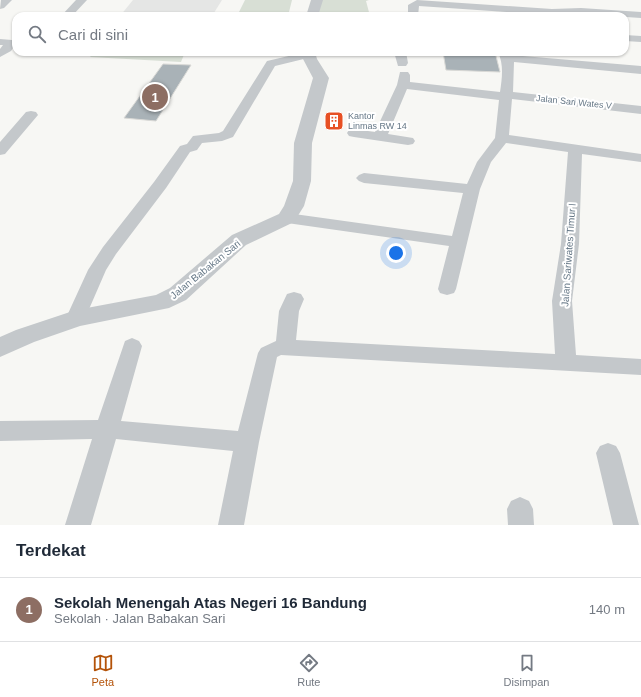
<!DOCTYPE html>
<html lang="id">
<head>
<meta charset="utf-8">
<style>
  body { margin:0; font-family:Arial,sans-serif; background:#f2f2f3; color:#1f2937 }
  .you { position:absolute; left:396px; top:253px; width:14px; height:14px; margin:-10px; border:3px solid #fff; border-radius:50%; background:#1a73e8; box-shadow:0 0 0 6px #1a73e833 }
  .badge { display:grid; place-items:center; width:26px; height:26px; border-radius:50%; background:#b45309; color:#fff; font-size:13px; font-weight:700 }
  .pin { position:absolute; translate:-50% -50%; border:2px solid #fff; box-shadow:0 1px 4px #0006 }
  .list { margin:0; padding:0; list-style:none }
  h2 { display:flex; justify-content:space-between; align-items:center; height:52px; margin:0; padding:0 16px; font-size:17px }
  h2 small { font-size:13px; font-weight:400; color:#747a83 }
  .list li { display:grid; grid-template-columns:26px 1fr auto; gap:12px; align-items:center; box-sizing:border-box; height:64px; padding:0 16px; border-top:1px solid #e0e1e3 }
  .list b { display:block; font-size:15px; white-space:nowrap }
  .list p { margin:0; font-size:13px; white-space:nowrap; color:#747a83 }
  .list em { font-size:13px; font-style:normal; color:#747a83 }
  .icon { flex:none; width:22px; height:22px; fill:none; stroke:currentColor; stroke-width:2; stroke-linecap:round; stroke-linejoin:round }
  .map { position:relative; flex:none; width:641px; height:525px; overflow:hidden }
  .search { position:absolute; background:#fff; box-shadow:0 1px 3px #0004; left:12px; right:12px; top:12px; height:44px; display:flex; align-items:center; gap:10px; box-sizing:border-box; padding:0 14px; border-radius:12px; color:#747a83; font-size:15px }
  .sheet { height:116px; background:#fff }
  nav { display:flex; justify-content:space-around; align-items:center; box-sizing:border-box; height:56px; border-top:1px solid #e0e1e3; background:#fff; font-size:11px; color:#747a83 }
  nav a { display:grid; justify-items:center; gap:2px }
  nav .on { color:#b45309 }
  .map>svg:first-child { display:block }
  .built { fill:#e5e6e5 }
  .green { fill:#d8dfd5 }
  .building { fill:#a9b2b7; stroke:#d9d9d6 }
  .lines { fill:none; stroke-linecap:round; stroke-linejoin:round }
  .minor { fill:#c4c8cb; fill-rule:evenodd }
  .tertiary { fill:#c4c8cb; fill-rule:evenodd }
  .labels { text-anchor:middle; stroke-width:4; stroke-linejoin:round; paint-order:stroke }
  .far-street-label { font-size:9px; fill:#657786; stroke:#fff }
  .far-poi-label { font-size:9px; fill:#657786; stroke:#fff; text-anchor:start }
  .street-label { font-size:10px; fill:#657786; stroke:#fff }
</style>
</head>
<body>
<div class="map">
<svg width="641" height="525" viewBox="0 0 641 525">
  <rect width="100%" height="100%" fill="#f7f7f4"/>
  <path class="built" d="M 133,0 L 222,0 L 212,16 L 120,16 Z"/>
  <path class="green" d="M 245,0 L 292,0 L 288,16 L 237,16 Z
    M 318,0 L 369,0 L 366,1 L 370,16 L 316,16 Z
    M 94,52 L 185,52 L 181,62 L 90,57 Z"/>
  <path class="building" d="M 443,52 L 495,52 L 500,72 L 446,70 Z
    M 163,64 L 191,65 L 156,121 L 124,118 Z"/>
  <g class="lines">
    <path class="minor" d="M 1,0 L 12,0 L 4,8 L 0,9 Z
      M 76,0 L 87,0 L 72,16 L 61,16 Z
      M 417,0 L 552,9 L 581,8 L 641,12 L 641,18 L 581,14 L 552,15 L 419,6 L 418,16 L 408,16 L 408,5 Z
      M 625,35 L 641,36 L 641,42 L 625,41 Z
      M 0,39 L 12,40 L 15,45 L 11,51 L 0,57 L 0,49 L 3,45 L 0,45 Z
      M 306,52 L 312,53 L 314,55 L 312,57 L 275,66 L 233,137 L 222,141 L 202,143 L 197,150 L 190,152 L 166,188 L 116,254 L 106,270 L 83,323 L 76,325 L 69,323 L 66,318 L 88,270 L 103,247 L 154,182 L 180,146 L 187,144 L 193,136 L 219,133 L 223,131 L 267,61 Z
      M 394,52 L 406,52 L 408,63 L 406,66 L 398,66 Z
      M 498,52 L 510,52 L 511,55 L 641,66 L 641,74 L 514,62 L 513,92 L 641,106 L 641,114 L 512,99 L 509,135 L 641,154 L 641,162 L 582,154 L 579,244 L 572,301 L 576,355 L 641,359 L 641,375 L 281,355 L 277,357 L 259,442 L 244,525 L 218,525 L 233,451 L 116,439 L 91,525 L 65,525 L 92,439 L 0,441 L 0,421 L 98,420 L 125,341 L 132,338 L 139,341 L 142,346 L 121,421 L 238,431 L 258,353 L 261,348 L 276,341 L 279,311 L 287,294 L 294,292 L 301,294 L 304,299 L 299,311 L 296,340 L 555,354 L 552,301 L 561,244 L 568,152 L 506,143 L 491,162 L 480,189 L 456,289 L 454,293 L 447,295 L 440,293 L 438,289 L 449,246 L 287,223 L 281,222 L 279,218 L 281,214 L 287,213 L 452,236 L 463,193 L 364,183 L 359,181 L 356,178 L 359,175 L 364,173 L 467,184 L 477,162 L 495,138 L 499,100 L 407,89 L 388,134 L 413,138 L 415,141 L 413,144 L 408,145 L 354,137 L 349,136 L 347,133 L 349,130 L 354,129 L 375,132 L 397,85 L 400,72 L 408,72 L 410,75 L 410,82 L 500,92 C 502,78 504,65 498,52 Z
      M 31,111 L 36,112 L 38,115 L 5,154 L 0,155 L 0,142 L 26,112 Z
      M 608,443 L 616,446 L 620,453 L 639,525 L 613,525 L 596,453 L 600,446 Z
      M 520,497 L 529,501 L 533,509 L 534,525 L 508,525 L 507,509 L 511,501 Z"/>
    <path class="tertiary" d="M 311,0 L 323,0 L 318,16 L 306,16 Z
      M 301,52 L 315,52 L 317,59 L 329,78 L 312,143 L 311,181 L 304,206 L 294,222 L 246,245 L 186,300 L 169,308 L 80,326 L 34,342 L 0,357 L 0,337 L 16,330 L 76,310 L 156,295 L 170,288 L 232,235 L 279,214 L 284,206 L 293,181 L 294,143 L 313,78 L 303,59 Z"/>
  </g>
  <defs>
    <g id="building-square" transform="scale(1)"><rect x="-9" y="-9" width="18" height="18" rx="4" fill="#e75024" stroke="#fff"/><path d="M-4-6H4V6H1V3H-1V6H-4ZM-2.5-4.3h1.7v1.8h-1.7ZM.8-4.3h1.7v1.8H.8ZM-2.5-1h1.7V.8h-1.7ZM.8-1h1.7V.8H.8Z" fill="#fff"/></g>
  </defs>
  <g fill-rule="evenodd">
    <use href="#building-square" x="334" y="121"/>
  </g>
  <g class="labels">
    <g class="far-street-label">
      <text transform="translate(574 102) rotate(6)" y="3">Jalan Sari Wates V</text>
    </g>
    <g class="far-poi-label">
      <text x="348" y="119">Kantor<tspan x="348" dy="10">Linmas RW 14</tspan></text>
    </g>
    <g class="street-label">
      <text transform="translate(568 255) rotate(-86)" y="4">Jalan Sariwates Timur I</text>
      <text transform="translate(205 269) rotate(-39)" y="4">Jalan Babakan Sari</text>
    </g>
  </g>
</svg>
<div class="you"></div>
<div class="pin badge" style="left:155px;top:97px;background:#8d6e63">1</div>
<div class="search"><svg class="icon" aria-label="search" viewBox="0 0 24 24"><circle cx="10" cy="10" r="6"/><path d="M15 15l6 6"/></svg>Cari di sini</div>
</div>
<section class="sheet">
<h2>Terdekat<small></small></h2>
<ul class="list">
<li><span class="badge" style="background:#8d6e63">1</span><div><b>Sekolah Menengah Atas Negeri 16 Bandung</b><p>Sekolah · Jalan Babakan Sari</p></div><em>140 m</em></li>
</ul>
</section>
<nav>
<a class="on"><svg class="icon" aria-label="map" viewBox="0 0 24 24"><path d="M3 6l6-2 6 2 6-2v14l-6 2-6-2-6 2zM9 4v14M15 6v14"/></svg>Peta</a>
<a><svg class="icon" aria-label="directions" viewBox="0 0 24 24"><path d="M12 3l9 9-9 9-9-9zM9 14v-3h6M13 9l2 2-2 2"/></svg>Rute</a>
<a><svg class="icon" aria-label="saved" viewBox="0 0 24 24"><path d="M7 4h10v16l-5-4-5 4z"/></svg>Disimpan</a>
</nav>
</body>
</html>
